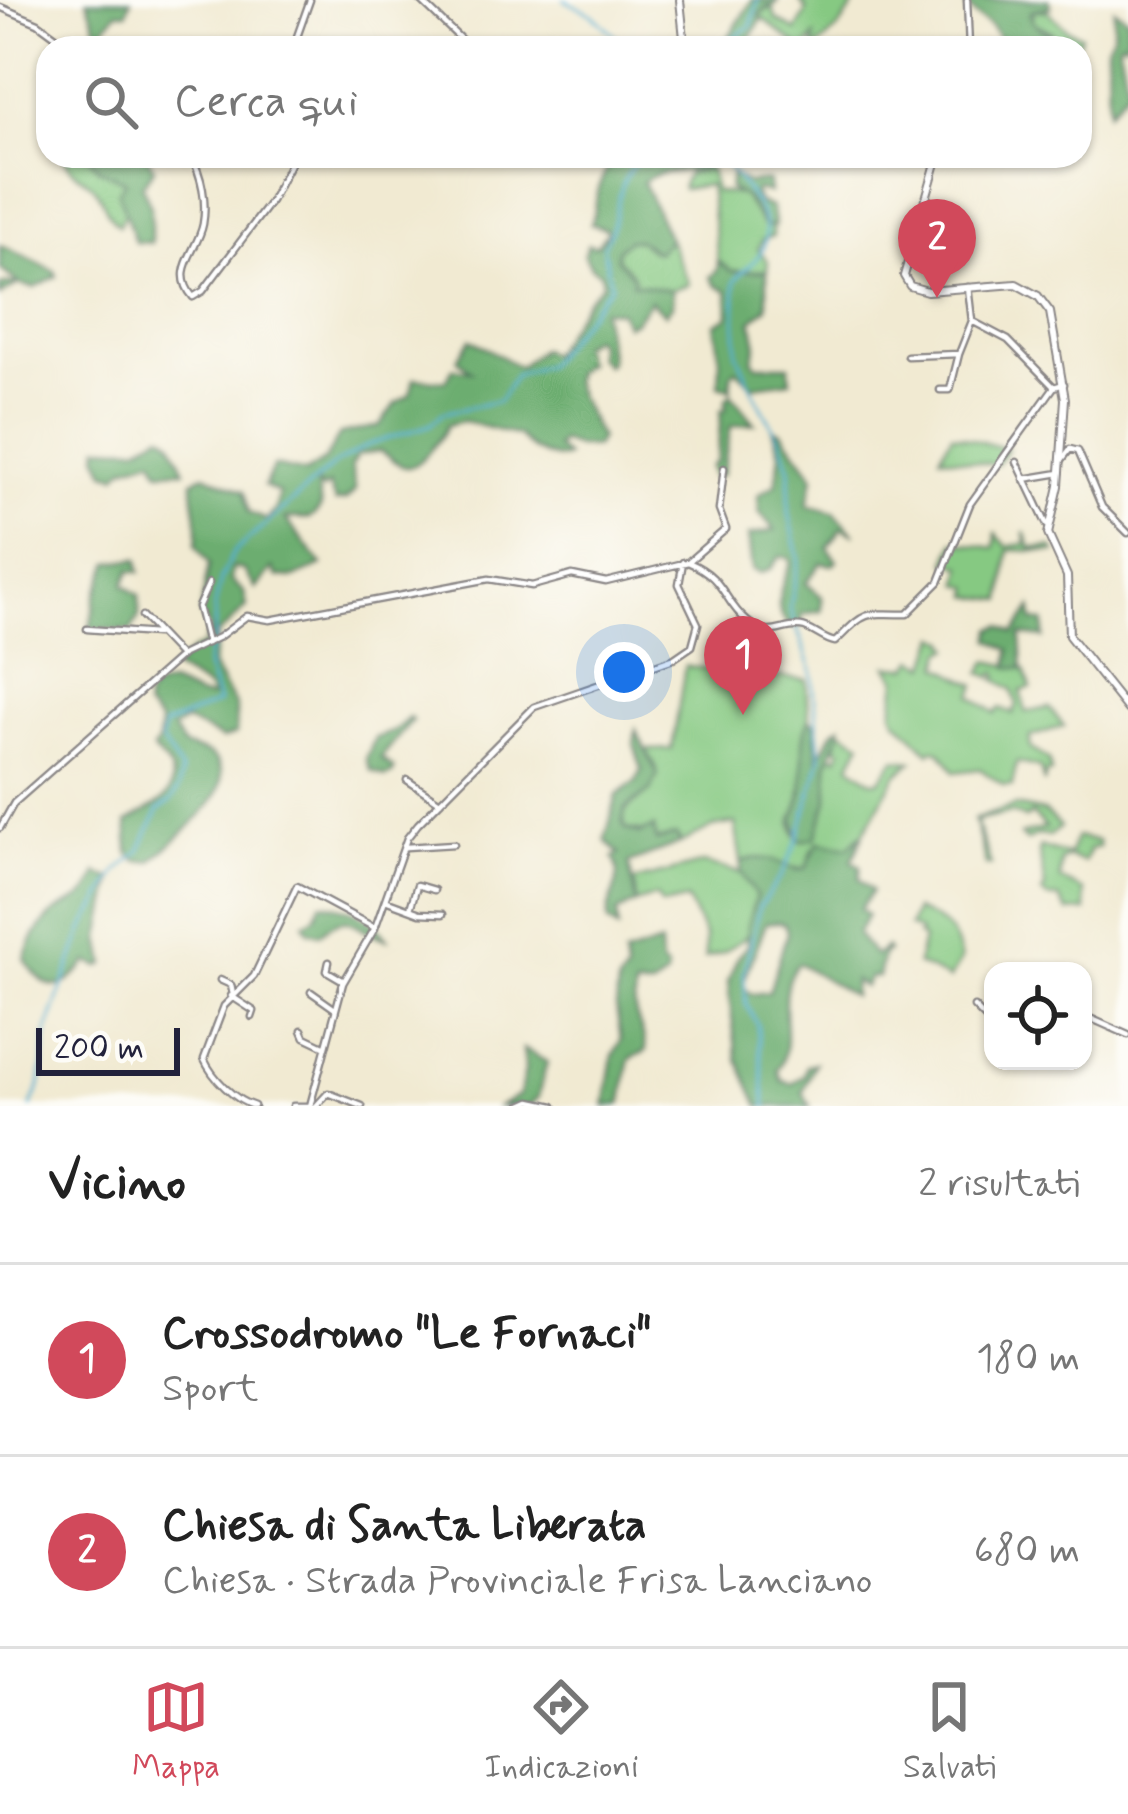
<!DOCTYPE html>
<html lang="it">
<head>
<meta charset="utf-8">
<style>
  body { margin:0; font-family:Mynerve,sans-serif; background:#f2f2f2; color:#222 }
  .controls { position:absolute; right:36px; bottom:36px; display:grid; overflow:hidden; border-radius:24px; box-shadow:0 3px 9px #0004 }
  .controls button { width:108px; height:108px; display:grid; place-items:center; padding:0; border:0; border-bottom:3px solid #e0e0e0; background:#fff; color:#222; font:60px sans-serif }
  .scale { position:absolute; left:36px; bottom:30px; width:144px; box-sizing:border-box; padding-left:12px; border:6px solid #22223b; border-top:0; font-size:33px; line-height:42px; white-space:nowrap; color:#22223b; -webkit-text-stroke:9px #fdfcf7; paint-order:stroke }
  .you { position:absolute; left:624px; top:672px; width:42px; height:42px; margin:-30px; border:9px solid #fff; border-radius:50%; background:#1a73e8; box-shadow:0 0 0 18px #1a73e833 }
  .badge { display:grid; place-items:center; width:78px; height:78px; border-radius:50%; background:#d1495b; color:#fff; font-size:39px; font-weight:700 }
  .pin { position:absolute; translate:-50% -99px; filter:drop-shadow(0 3px 6px #0008) }
  .pin::after { content:''; position:absolute; top:63px; width:42px; height:36px; background:inherit; clip-path:polygon(0 0,100% 0,50% 100%) }
  .list { margin:0; padding:0; list-style:none }
  h2 { display:flex; justify-content:space-between; align-items:center; height:156px; margin:0; padding:0 48px; font-size:51px }
  h2 small { font-size:39px; font-weight:400; color:#767676 }
  .list li { display:grid; grid-template-columns:78px 1fr auto; gap:36px; align-items:center; box-sizing:border-box; height:192px; padding:0 48px; border-top:3px solid #e0e0e0 }
  .list b { display:block; font-size:45px; white-space:nowrap }
  .list p { margin:0; font-size:39px; white-space:nowrap; color:#767676 }
  .list em { font-size:39px; font-style:normal; color:#767676 }
  .icon { flex:none; width:66px; height:66px; fill:none; stroke:currentColor; stroke-width:2; stroke-linecap:round; stroke-linejoin:round }
  .map { position:relative; flex:none; width:1128px; height:1106px; overflow:hidden }
  .search { position:absolute; background:#fff; box-shadow:0 3px 9px #0004; left:36px; right:36px; top:36px; height:132px; display:flex; align-items:center; gap:30px; box-sizing:border-box; padding:0 42px; border-radius:36px; color:#767676; font-size:45px }
  .sheet { height:540px; background:#fff }
  nav { display:flex; justify-content:space-around; align-items:center; box-sizing:border-box; height:168px; border-top:3px solid #e0e0e0; background:#fff; font-size:33px; color:#767676 }
  nav a { display:grid; justify-items:center; gap:6px }
  nav .on { color:#d1495b }
  .map>svg:first-child { display:block }
  .green { fill:#86c982; stroke:#54765e; stroke-width:3 }
  .forest { fill:#6cad70; stroke:#476856; stroke-width:3; fill-rule:evenodd }
  .lines { fill:none; stroke-linecap:round; stroke-linejoin:round }
  .stream { stroke:#53afd1; stroke-width:3 }
  .minor-casing { stroke:#8a8686; stroke-width:9 }
  .tertiary-casing { stroke:#8a8686; stroke-width:10 }
  .minor { stroke:#fff; stroke-width:4.5 }
  .tertiary { stroke:#fff; stroke-width:6 }
</style>
</head>
<body>
<div class="map">
<svg width="1128" height="1106" viewBox="0 0 1128 1106">
  <rect width="100%" height="100%" fill="#fdfcf7"/>
  <filter id="ink" filterUnits="userSpaceOnUse"><feTurbulence type="fractalNoise" baseFrequency=".00833" numOctaves="2"/><feDisplacementMap in="SourceGraphic" scale="24" xChannelSelector="R" yChannelSelector="G"/><feConvolveMatrix kernelMatrix="1 2 1 2 8 2 1 2 1" color-interpolation-filters="sRGB"/></filter>
  <filter id="wash" filterUnits="userSpaceOnUse"><feTurbulence type="fractalNoise" baseFrequency=".004" numOctaves="4" result="noise"/><feDisplacementMap in="SourceGraphic" scale="48" xChannelSelector="R" yChannelSelector="G"/><feGaussianBlur stdDeviation="2.7" result="paint"/><feColorMatrix in="noise" values="0 0 0 0 0 0 0 0 0 0 0 0 0 0 0 0 0 1.4 0 .05"/><feComposite in="paint" operator="in"/></filter>
  <g filter="url(#wash)">
    <rect width="100%" height="100%" fill="#f1ead2"/>
    <path class="green" d="M 799,0 L 858,0 L 840,27 L 817,48 L 813,48 L 815,35 L 806,48 L 800,48 L 758,15 L 773,7 L 776,19 L 796,31 L 807,10 Z
      M 1033,10 L 1047,10 L 1067,29 L 1081,35 L 1076,48 L 1043,48 L 1053,43 L 1052,32 L 1033,22 Z
      M 64,156 L 88,156 L 99,169 L 127,182 L 118,192 L 126,211 L 119,225 C 106,217 104,197 92,185 C 80,174 70,173 64,156 Z
      M 710,169 L 715,192 L 742,195 L 763,225 L 773,227 L 773,236 L 762,240 L 758,249 L 768,261 L 767,271 L 732,271 L 718,261 L 709,185 L 683,189 L 682,185 L 687,174 Z
      M 628,239 L 638,240 L 652,251 L 669,239 L 689,284 L 672,290 L 631,283 L 631,272 L 617,259 L 617,250 Z
      M 952,434 L 1008,449 L 996,465 L 940,456 Z
      M 1025,532 L 1031,548 L 1052,547 L 1055,552 L 1009,550 L 1003,600 L 971,596 L 971,587 L 960,584 L 963,566 L 947,562 L 955,542 L 995,548 L 996,534 L 1007,546 L 1026,544 Z
      M 938,636 L 947,640 L 951,648 L 944,651 L 940,666 L 976,685 L 972,696 L 995,713 L 1000,708 L 1013,714 L 1017,705 L 1012,689 L 995,679 L 999,677 L 997,672 L 991,677 L 981,673 L 988,661 L 1025,669 L 1031,688 L 1021,691 L 1026,712 L 1049,708 L 1064,726 L 1030,737 L 1030,748 L 1049,760 L 1051,772 L 1046,773 L 1044,783 L 1040,768 L 1017,762 L 1012,786 L 1004,786 L 980,769 L 955,772 L 941,752 L 932,749 L 930,753 L 896,719 L 893,712 L 897,679 L 888,666 L 909,667 L 915,659 L 928,665 Z
      M 685,666 L 807,680 L 811,752 L 799,819 L 792,823 L 796,836 L 805,840 C 831,823 826,792 828,763 L 831,754 L 838,757 L 841,750 L 836,746 L 841,730 L 862,742 L 850,765 L 872,781 L 880,780 L 895,759 L 912,761 L 897,774 L 864,832 L 849,847 L 813,849 L 806,868 C 784,872 766,852 741,862 L 735,823 L 713,827 L 680,844 L 679,838 L 671,836 L 661,841 L 646,832 L 626,829 C 619,809 629,809 642,797 C 650,791 653,779 657,769 L 646,750 L 672,749 Z
      M 1015,806 L 1044,812 L 1060,827 L 1050,836 L 1038,835 L 1026,841 L 1020,835 L 1046,828 L 1032,814 L 1025,819 L 1012,813 L 976,821 L 991,865 L 986,865 L 974,819 Z
      M 1076,837 L 1098,841 L 1099,847 L 1090,849 L 1084,862 L 1068,857 L 1061,860 L 1060,879 L 1084,891 L 1086,911 L 1068,912 L 1059,898 L 1047,898 L 1042,893 L 1045,887 L 1039,852 L 1040,847 L 1069,855 Z
      M 704,863 L 741,873 L 756,895 L 747,936 L 724,952 L 705,958 L 705,937 L 687,900 L 662,905 L 656,896 L 636,903 L 634,881 Z
      M 915,910 C 943,921 955,930 961,960 L 949,979 L 917,964 L 923,939 L 918,936 L 920,932 L 909,926 Z"/>
    <path class="forest" d="M 87,0 L 131,0 L 127,12 L 117,12 L 104,28 L 109,37 L 100,38 L 105,43 L 116,42 L 116,48 L 90,48 L 84,33 L 98,31 Z
      M 752,0 L 778,0 L 773,7 L 769,6 L 759,15 L 762,19 L 744,48 L 722,48 Z
      M 963,0 L 1049,0 L 1051,7 L 1033,10 L 1030,14 L 1033,22 L 1055,38 L 1043,48 L 997,48 L 1000,43 C 992,17 973,21 963,0 Z
      M 1114,9 L 1128,18 L 1126,43 L 1120,41 L 1119,45 L 1128,88 L 1108,111 L 1107,45 L 1113,33 Z
      M 88,156 L 147,156 L 154,168 L 142,186 L 151,207 L 151,243 L 135,242 L 118,192 L 125,181 L 99,169 Z
      M 599,156 L 701,156 L 708,168 C 686,172 662,168 643,182 L 669,239 L 657,252 L 638,240 L 628,240 L 617,250 L 617,259 L 634,277 L 632,283 L 672,290 L 673,305 L 665,314 L 650,301 L 635,321 L 626,325 L 619,311 L 602,310 L 610,361 L 606,365 L 596,356 L 597,343 L 593,337 L 580,345 L 586,363 L 575,371 L 573,381 L 579,398 L 600,438 L 595,447 L 577,447 L 561,441 L 556,447 L 567,457 C 555,463 527,449 519,436 L 463,421 L 447,425 C 443,437 417,470 406,467 C 397,465 388,454 379,451 L 358,455 L 351,465 L 356,490 L 346,500 L 335,502 L 329,485 L 323,490 L 317,484 L 321,507 C 309,525 304,516 286,519 L 322,565 L 295,578 L 277,577 L 273,569 L 256,589 L 244,570 L 233,568 L 231,580 L 244,592 L 247,607 L 221,632 L 205,639 L 210,629 L 200,614 L 209,564 L 196,545 C 202,527 192,503 193,481 L 205,474 L 244,491 L 249,513 L 267,520 L 276,509 L 279,493 L 264,486 L 274,466 L 305,473 L 324,461 L 340,434 L 379,426 L 395,404 L 410,395 L 414,378 L 446,381 L 453,368 L 471,371 L 457,359 L 471,339 L 519,367 L 541,349 L 550,355 L 585,302 L 603,283 L 601,273 L 591,267 L 584,254 L 588,244 L 596,246 L 607,233 L 606,229 L 591,224 C 597,205 596,183 609,167 Z
      M 731,175 L 748,183 L 768,181 L 769,193 L 757,190 L 754,193 L 758,202 L 771,207 L 775,225 L 765,227 L 746,198 L 729,189 Z
      M 0,245 L 55,271 L 57,276 L 35,288 L 18,284 L 0,296 L 0,285 L 17,282 L 0,269 Z
      M 718,261 L 732,271 L 767,271 L 767,307 L 752,321 L 757,344 L 753,360 L 757,365 L 789,365 L 791,381 L 754,386 L 736,369 L 731,374 L 731,389 L 719,385 L 720,359 L 715,324 L 729,316 L 728,291 L 715,285 L 710,277 L 717,271 Z
      M 731,394 L 755,423 L 731,426 L 722,475 L 713,477 L 710,467 L 717,460 L 721,411 L 726,410 L 726,399 Z
      M 773,428 L 782,432 L 811,471 L 814,477 L 808,505 L 834,512 L 855,534 L 842,528 L 828,547 L 837,561 L 833,565 L 821,563 L 806,583 L 822,597 L 822,611 L 802,614 L 802,625 L 791,626 C 768,611 783,583 791,562 L 788,557 L 780,556 L 770,569 L 761,573 L 752,570 L 748,536 L 775,530 L 759,512 L 758,495 L 776,484 L 780,453 Z
      M 162,433 L 171,440 L 185,470 L 159,471 L 153,458 L 125,467 L 117,475 L 106,472 L 98,455 L 99,446 L 138,447 Z
      M 138,559 L 140,572 L 130,570 L 124,585 L 139,595 L 139,616 L 131,631 L 90,628 L 96,595 L 110,562 Z
      M 1032,608 L 1033,621 L 1044,622 L 1044,638 L 1021,635 L 1023,669 L 1008,667 L 1010,650 L 991,640 L 993,629 L 1002,626 L 1015,633 Z
      M 217,638 L 212,666 L 236,707 L 236,734 L 222,739 L 185,721 L 173,729 L 183,746 C 191,749 203,750 210,755 C 251,786 173,840 152,861 L 137,861 L 129,853 L 127,823 C 144,809 177,804 171,773 C 169,764 158,758 153,749 L 158,743 L 160,723 L 146,708 C 143,693 157,685 170,684 L 198,696 L 211,697 L 208,689 L 173,669 L 193,650 Z
      M 409,718 L 412,720 L 381,758 L 394,769 L 393,773 L 386,777 L 371,771 L 366,759 L 375,738 L 394,731 Z
      M 810,719 L 815,724 L 819,758 L 832,732 L 841,725 L 841,730 L 828,763 L 828,800 L 816,838 L 801,841 L 793,818 C 813,785 794,743 810,719 Z
      M 636,730 L 658,775 L 651,790 L 625,809 L 623,823 L 626,829 L 640,834 L 654,827 L 657,841 L 676,835 L 680,844 L 629,863 L 636,903 L 617,913 L 618,929 L 608,922 C 605,900 627,878 613,858 L 619,854 L 605,840 L 617,795 L 636,782 L 642,770 L 634,744 Z
      M 864,832 L 852,861 L 861,866 L 859,879 L 872,891 L 860,909 L 867,915 L 857,934 L 875,956 L 886,947 L 888,951 L 883,954 L 878,977 L 870,977 L 864,987 L 854,980 L 853,996 L 798,963 C 771,993 798,1038 778,1070 L 782,1081 L 792,1084 L 804,1075 L 807,1065 L 815,1063 L 803,1092 L 810,1106 L 759,1106 L 737,1057 L 729,996 L 728,981 L 738,956 L 747,946 L 747,926 L 756,896 L 741,873 L 741,862 C 762,853 779,862 798,870 L 806,868 L 818,842 L 849,847 ZM 778,922 L 785,924 L 787,933 L 769,992 L 752,994 L 745,989 L 744,981 L 766,923 Z
      M 97,873 L 113,880 L 101,938 L 106,964 L 100,967 L 88,962 C 64,992 48,997 25,959 C 30,942 41,922 57,911 C 79,897 87,901 97,873 Z
      M 321,903 C 348,906 372,915 387,939 C 354,932 352,905 320,934 L 309,931 L 304,923 L 315,917 Z
      M 660,944 L 661,964 L 667,970 L 666,976 L 652,988 L 635,988 C 631,1022 645,1025 646,1051 C 642,1054 635,1055 631,1059 C 626,1064 626,1094 622,1104 L 605,1106 L 613,1056 L 621,1040 L 616,1008 L 618,983 L 626,973 L 624,956 Z
      M 523,1049 L 547,1062 L 538,1097 L 529,1106 L 500,1106 L 519,1095 L 525,1071 Z"/>
    <g class="lines">
      <path class="stream" d="M 565,0 L 593,15 L 628,48
        M 732,48 L 734,37 L 751,26 L 758,0
        M 721,156 L 726,163
        M 727,165 C 743,189 779,219 761,252 C 755,262 742,271 735,281 L 737,353 L 755,395 L 781,441 L 790,470 L 789,512 L 799,559 L 790,608 L 812,671 L 821,758 L 798,839 L 782,875 L 759,907 L 744,974 L 746,1004 L 757,1024 L 766,1106
        M 31,1106 L 40,1087 L 48,1028 L 83,930 L 117,872 L 140,851 L 158,811 L 171,801 L 179,788 L 181,771 L 161,741 L 164,726 L 218,703 L 207,666 L 208,656 L 214,644 L 215,605 L 221,579 L 233,553 L 335,464 L 368,445 L 430,425 L 443,413 L 499,401 L 515,375 L 546,365 L 611,285 L 603,246 C 622,219 612,174 646,156"/>
    </g>
  </g>
  <g filter="url(#ink)">
    <g class="lines">
      <g class="minor-casing">
        <path id="minor" d="M 420,0 L 470,48
          M 967,0 L 969,48
          M 0,7 L 38,23 L 72,48
          M 293,48 L 310,0
          M 191,156 C 202,176 207,201 203,224 C 198,251 170,270 193,297 L 203,291 L 271,201 L 294,156
          M 972,321 L 1008,340 L 1054,387
          M 907,356 L 959,354 L 972,321 L 968,287
          M 940,390 L 950,390 L 959,354
          M 1061,461 L 1070,449 L 1078,451 L 1102,507 L 1128,533
          M 1017,462 L 1047,525
          M 1024,479 L 1060,473
          M 688,562 L 726,529 L 719,510 L 724,468
          M 142,616 L 179,655
          M 87,629 L 156,634
          M 207,643 L 198,607 L 209,583
          M 407,780 L 440,802
          M 0,828 L 14,803 L 183,654 L 219,637 L 247,616 L 270,620 L 489,579 L 532,586 L 572,575 L 606,582 L 688,562 C 726,578 722,600 747,621 C 770,641 780,625 801,627 C 812,628 823,640 835,642 C 866,612 861,613 907,614 L 939,582 L 970,504 L 1054,387 L 1064,384
          M 406,847 L 454,844
          M 385,900 L 420,913 L 443,914
          M 410,909 L 417,885 L 434,890
          M 329,962 L 327,971 L 344,981
          M 220,980 L 231,985 L 233,995
          M 311,992 L 335,1009
          M 231,996 L 254,1011 L 252,1017
          M 974,1007 L 993,1026
          M 1083,1015 L 1128,1035
          M 302,1030 L 305,1037 L 324,1046
          M 254,1106 C 235,1101 212,1077 204,1059 L 224,1006 L 254,976 L 297,886 L 375,928
          M 293,1106 L 310,1106
          M 310,1106 L 343,983 L 375,928 L 407,838 L 418,824 L 534,707 L 673,659 L 692,646 L 698,624 L 679,584 L 683,562
          M 316,1106 L 328,1093 L 362,1106
          M 520,1106 L 531,1101 L 554,1106"/>
      </g>
      <g class="tertiary-casing">
        <path id="tertiary" d="M 680,0 L 685,48
          M 938,156 L 904,276 L 910,286 L 927,291 L 1016,284 L 1038,296 L 1050,312 L 1065,399 L 1059,486 L 1048,534 L 1067,576 L 1069,636 L 1128,710"/>
      </g>
      <use href="#minor" class="minor"/>
      <use href="#tertiary" class="tertiary"/>
    </g>
  </g>
</svg>
<div class="controls">
<button><svg class="icon" aria-label="locate" viewBox="0 0 24 24"><circle cx="12" cy="12" r="6"/><path d="M12 2v4M12 18v4M2 12h4M18 12h4"/></svg></button>
</div>
<div class="scale">200 m</div>
<div class="you"></div>
<div class="pin badge" style="left:743px;top:715px">1</div>
<div class="pin badge" style="left:937px;top:298px">2</div>
<div class="search"><svg class="icon" aria-label="search" viewBox="0 0 24 24"><circle cx="10" cy="10" r="6"/><path d="M15 15l6 6"/></svg>Cerca qui</div>
</div>
<section class="sheet">
<h2>Vicino<small>2 risultati</small></h2>
<ul class="list">
<li><span class="badge">1</span><div><b>Crossodromo &quot;Le Fornaci&quot;</b><p>Sport</p></div><em>180 m</em></li>
<li><span class="badge">2</span><div><b>Chiesa di Santa Liberata</b><p>Chiesa · Strada Provinciale Frisa Lanciano</p></div><em>680 m</em></li>
</ul>
</section>
<nav>
<a class="on"><svg class="icon" aria-label="map" viewBox="0 0 24 24"><path d="M3 6l6-2 6 2 6-2v14l-6 2-6-2-6 2zM9 4v14M15 6v14"/></svg>Mappa</a>
<a><svg class="icon" aria-label="directions" viewBox="0 0 24 24"><path d="M12 3l9 9-9 9-9-9zM9 14v-3h6M13 9l2 2-2 2"/></svg>Indicazioni</a>
<a><svg class="icon" aria-label="saved" viewBox="0 0 24 24"><path d="M7 4h10v16l-5-4-5 4z"/></svg>Salvati</a>
</nav>
</body>
</html>
